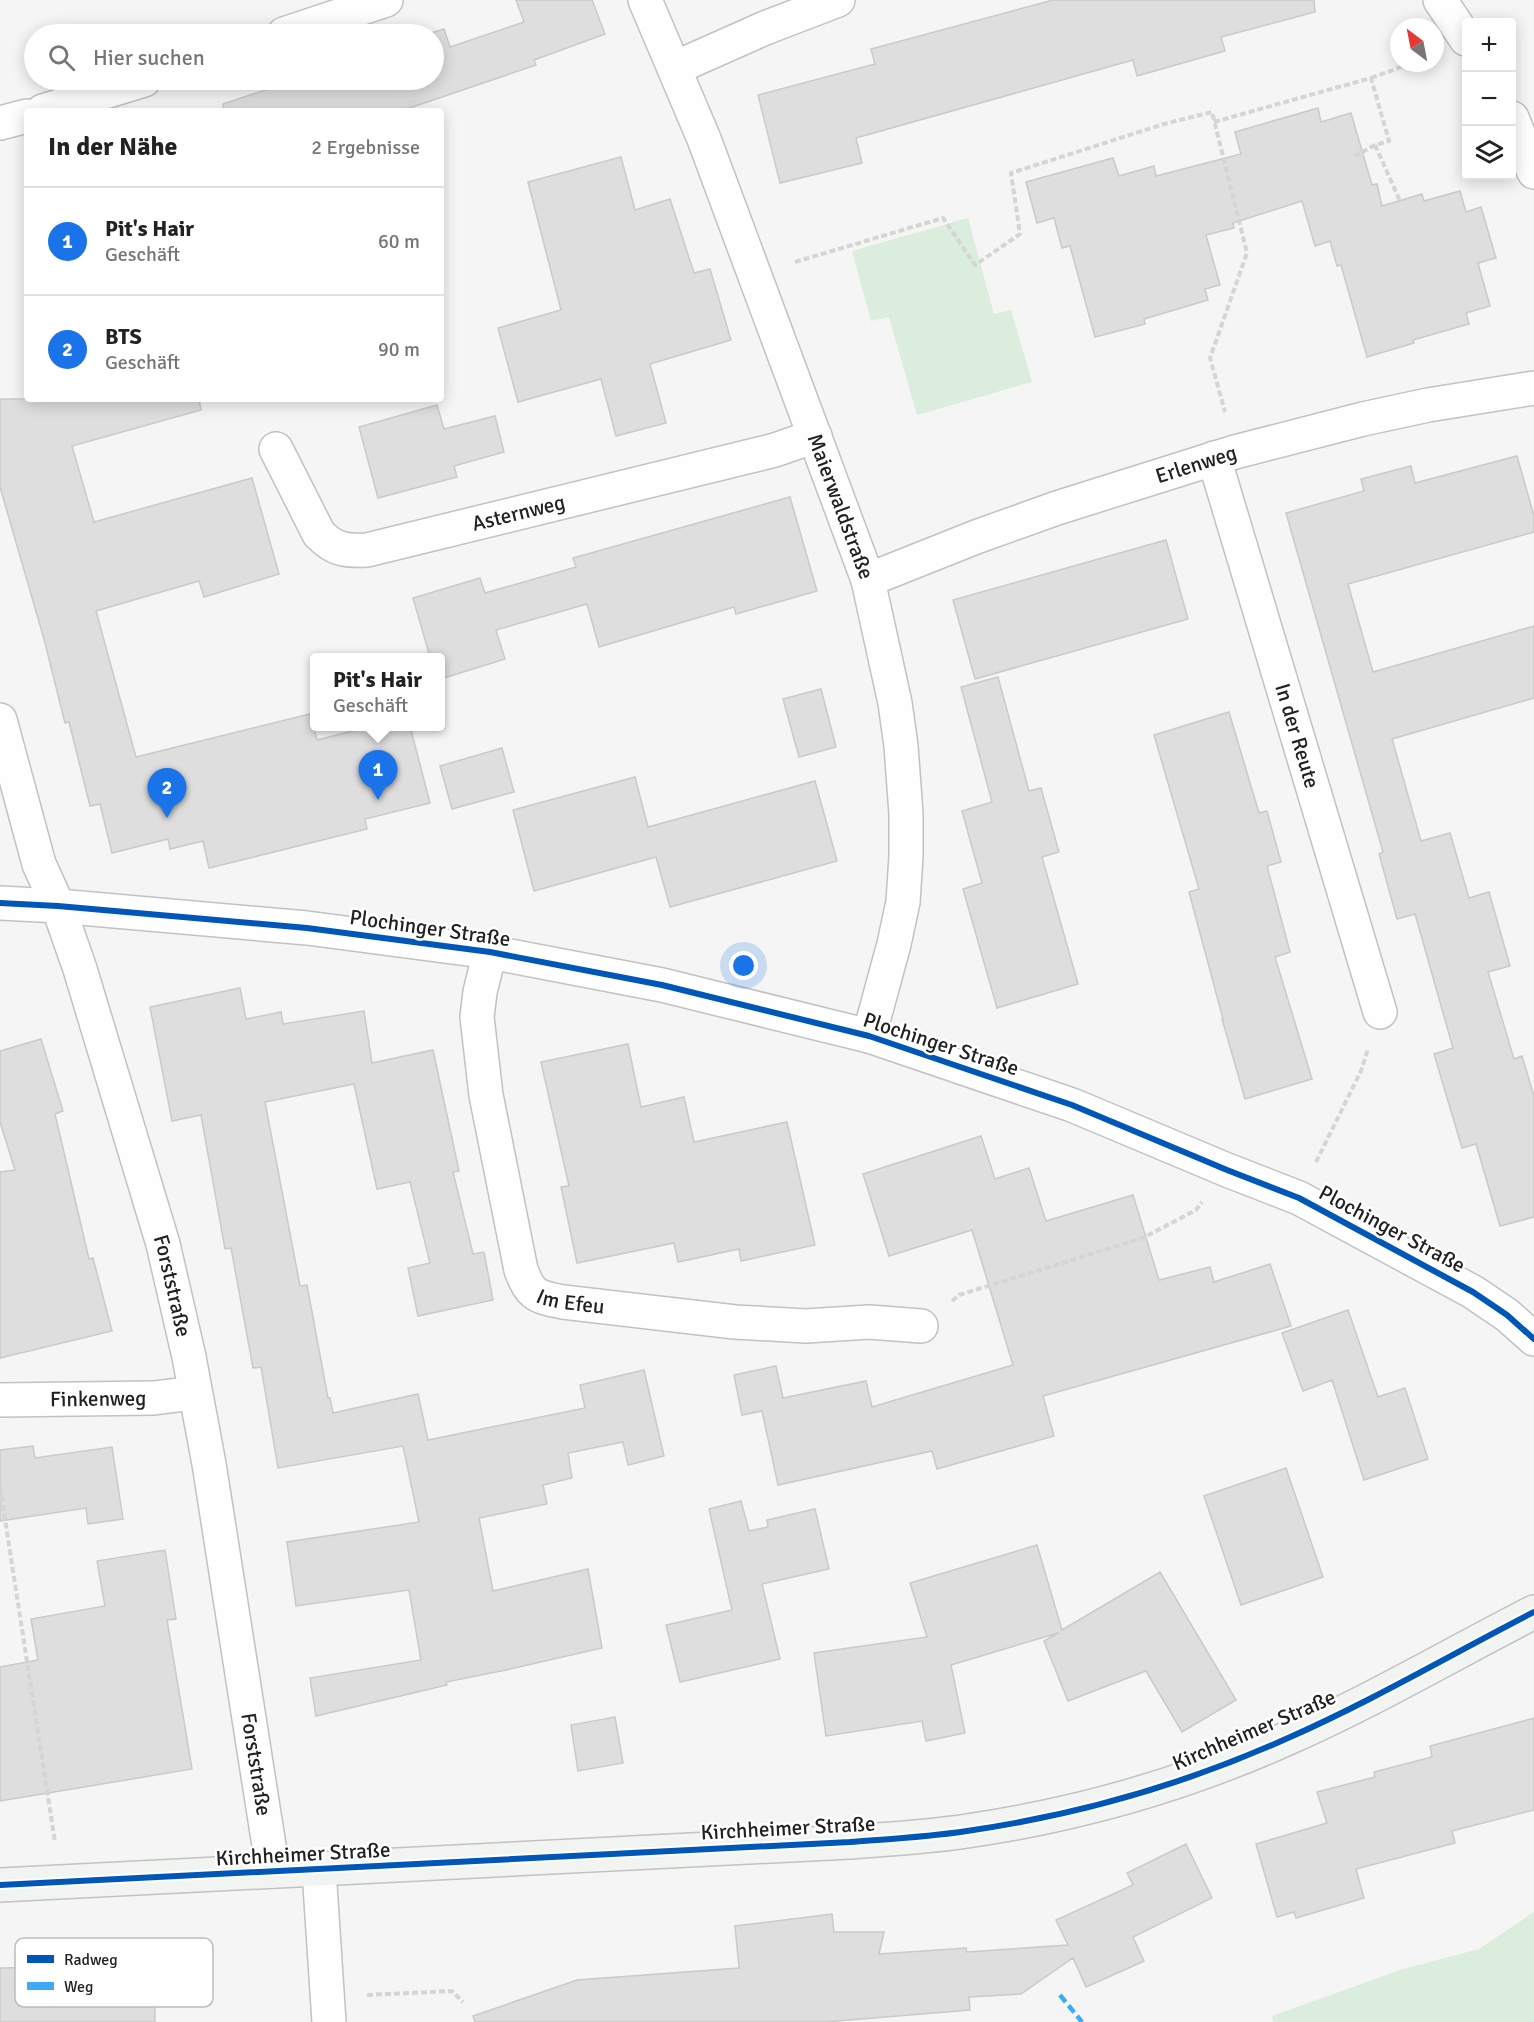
<!DOCTYPE html>
<html lang="de">
<head>
<meta charset="utf-8">
<style>
  body { margin:0; font-family:Signika,sans-serif; background:#f2f2f2; color:#222 }
  .controls { position:absolute; right:18px; top:18px; display:grid; overflow:hidden; border-radius:6px; box-shadow:0 3px 15px #0003 }
  .controls button { width:54px; height:54px; display:grid; place-items:center; padding:0; border:0; border-bottom:2px solid #e0e0e0; background:#fff; color:#222; font:30px sans-serif }
  .compass { position:absolute; left:1390px; top:18px; width:54px; height:54px; border-radius:50%; background:#fff; box-shadow:0 3px 15px #0003; rotate:328deg }
  .you { position:absolute; left:744px; top:966px; width:21px; height:21px; margin:-15px; border:4px solid #fff; border-radius:50%; background:#1a73e8; box-shadow:0 0 0 9px #1a73e833 }
  .badge { display:grid; place-items:center; width:39px; height:39px; border-radius:50%; background:#1a73e8; color:#fff; font-size:20px; font-weight:700 }
  .pin { position:absolute; translate:-50% -50px; filter:drop-shadow(0 2px 3px #0008) }
  .pin::after { content:''; position:absolute; top:32px; width:21px; height:18px; background:inherit; clip-path:polygon(0 0,100% 0,50% 100%) }
  .popup { position:absolute; left:310px; top:653px; width:135px; height:78px; box-sizing:border-box; display:grid; place-content:center; border-radius:6px; background:#fff; filter:drop-shadow(0 2px 4px #0005); font-size:20px; white-space:nowrap; color:#767676 }
  .popup b { font-size:22px; color:#222 }
  .popup::after { content:''; position:absolute; left:50%; top:100%; margin-left:-12px; border:12px solid transparent; border-top-color:#fff }
  .list { margin:0; padding:0; list-style:none }
  h2 { display:flex; justify-content:space-between; align-items:center; height:78px; margin:0; padding:0 24px; font-size:26px }
  h2 small { font-size:20px; font-weight:400; color:#767676 }
  .list li { display:grid; grid-template-columns:39px 1fr auto; gap:18px; align-items:center; box-sizing:border-box; height:108px; padding:0 24px; border-top:2px solid #e0e0e0 }
  .list b { display:block; font-size:22px; white-space:nowrap }
  .list p { margin:0; font-size:20px; white-space:nowrap; color:#767676 }
  .list em { font-size:20px; font-style:normal; color:#767676 }
  .icon { flex:none; width:33px; height:33px; fill:none; stroke:currentColor; stroke-width:2; stroke-linecap:round; stroke-linejoin:round }
  .map { position:relative; flex:none; width:1534px; height:2022px; overflow:hidden }
  .search { position:absolute; background:#fff; box-shadow:0 3px 15px #0003; left:24px; top:24px; width:420px; height:66px; display:flex; align-items:center; gap:15px; box-sizing:border-box; padding:0 21px; border-radius:33px; color:#767676; font-size:22px }
  .panel { position:absolute; background:#fff; box-shadow:0 3px 15px #0003; left:24px; top:108px; width:420px; height:294px; border-radius:6px }
  .map>svg:first-child { display:block }
  .green { fill:#dbeddc }
  .building { fill:#dddedd; stroke:#c9cac9; stroke-width:1.5 }
  .lines { fill:none; stroke-linecap:round; stroke-linejoin:round }
  .minor-casing { stroke:#c1c2c1; stroke-width:36 }
  .secondary-casing { stroke:#c1c2c1; stroke-width:36 }
  .path { stroke:#d4d5d4; stroke-width:4; stroke-dasharray:6 3; stroke-linecap:butt }
  .minor { stroke:#fdfefd; stroke-width:33 }
  .secondary { stroke:#f1f4f1; stroke-width:33 }
  .quiet { stroke:#3fa9f5; stroke-width:4.5; stroke-dasharray:9 4.5; stroke-linecap:butt }
  .cycleway-casing { stroke:#fff; stroke-width:10 }
  .cycleway { stroke:#0057b8; stroke-width:6 }
  .labels { text-anchor:middle; stroke-width:5; stroke-linejoin:round; paint-order:stroke }
  .street-label { font-size:21px; fill:#202120; stroke:#fff }
  .key { fill:#fff; stroke:#bcbcbc; stroke-width:1.5 }
  .key-label { font-size:16px; fill:#202120 }
</style>
</head>
<body>
<div class="map">
<svg width="1534" height="2022" viewBox="0 0 1534 2022">
  <rect width="100%" height="100%" fill="#f4f5f4"/>
  <path class="green" d="M 968,218 L 994,314 L 1011,310 L 1032,382 L 917,415 L 889,317 L 871,321 L 852,251 Z
    M 1534,1912 L 1534,2022 L 1273,2022 L 1272,2016 L 1403,1969 L 1479,1949 Z"/>
  <path class="building" d="M 516,0 L 592,0 L 605,34 L 534,60 L 536,65 L 401,111 L 224,111 L 223,104 L 296,80 L 434,80 L 434,34 L 428,34 L 444,29 L 450,47 L 524,22 Z
    M 1053,0 L 1314,0 L 1315,12 L 1221,37 L 1225,51 L 1137,76 L 1133,60 L 856,138 L 862,163 L 780,183 L 758,95 L 875,64 L 871,49 Z
    M 1318,108 L 1321,122 L 1351,113 L 1372,185 L 1377,184 L 1382,206 L 1422,194 L 1424,201 L 1460,191 L 1466,212 L 1481,207 L 1496,258 L 1478,263 L 1490,306 L 1466,313 L 1469,324 L 1413,340 L 1414,343 L 1367,357 L 1341,265 L 1337,266 L 1330,241 L 1315,246 L 1302,201 L 1233,223 L 1234,228 L 1206,235 L 1220,285 L 1205,289 L 1208,300 L 1144,319 L 1145,324 L 1095,337 L 1070,246 L 1062,248 L 1054,218 L 1037,223 L 1026,182 L 1113,158 L 1119,176 L 1154,166 L 1156,176 L 1241,154 L 1235,132 Z
    M 621,157 L 635,210 L 670,199 L 694,273 L 710,269 L 731,340 L 650,364 L 666,423 L 616,436 L 601,379 L 518,402 L 498,328 L 561,310 L 528,182 Z
    M 0,399 L 199,399 L 201,410 L 72,446 L 94,522 L 252,478 L 279,574 L 204,597 L 199,581 L 96,611 L 136,757 L 310,714 L 317,740 L 372,726 L 410,726 L 430,803 L 365,819 L 367,829 L 209,868 L 203,841 L 170,849 L 168,839 L 112,853 L 100,804 L 90,806 L 69,722 L 65,723 L 44,639 L 0,487 Z
    M 437,405 L 444,429 L 495,416 L 504,452 L 454,466 L 457,477 L 378,498 L 359,427 Z
    M 1517,456 L 1534,516 L 1534,532 L 1348,584 L 1373,672 L 1534,626 L 1534,698 L 1392,739 L 1421,841 L 1450,833 L 1469,898 L 1489,892 L 1510,966 L 1488,972 L 1514,1059 L 1522,1056 L 1534,1096 L 1534,1217 L 1500,1226 L 1476,1144 L 1462,1148 L 1434,1054 L 1453,1048 L 1415,914 L 1397,919 L 1379,854 L 1383,852 L 1286,513 L 1364,491 L 1361,479 L 1411,466 L 1415,483 Z
    M 790,497 L 817,591 L 736,614 L 734,607 L 599,647 L 587,604 L 496,630 L 505,659 L 441,679 L 441,657 L 430,657 L 413,598 L 480,578 L 485,593 L 576,567 L 573,558 Z
    M 1166,540 L 1188,619 L 975,679 L 953,600 Z
    M 998,677 L 1029,791 L 1041,788 L 1059,852 L 1042,857 L 1078,984 L 997,1008 L 963,889 L 982,883 L 962,811 L 992,802 L 961,687 Z
    M 821,689 L 836,747 L 799,757 L 783,699 Z
    M 1229,712 L 1259,813 L 1267,811 L 1281,862 L 1267,866 L 1290,952 L 1275,957 L 1312,1079 L 1245,1099 L 1222,1019 L 1223,1019 L 1189,892 L 1199,889 L 1154,735 Z
    M 502,748 L 514,792 L 452,809 L 440,766 Z
    M 635,777 L 648,827 L 815,781 L 837,861 L 670,907 L 656,857 L 534,891 L 513,810 Z
    M 240,988 L 246,1019 L 281,1012 L 283,1024 L 364,1011 L 372,1063 L 433,1050 L 459,1171 L 453,1172 L 473,1254 L 484,1252 L 493,1300 L 418,1316 L 408,1268 L 430,1263 L 410,1182 L 377,1189 L 354,1084 L 265,1102 L 300,1286 L 307,1285 L 328,1398 L 330,1398 L 333,1413 L 418,1394 L 428,1440 L 585,1408 L 580,1385 L 644,1370 L 664,1456 L 628,1465 L 623,1442 L 568,1453 L 572,1478 L 543,1485 L 547,1504 L 479,1518 L 493,1591 L 588,1569 L 602,1648 L 506,1670 L 446,1682 L 447,1685 L 316,1716 L 310,1678 L 421,1660 L 409,1590 L 296,1606 L 287,1542 L 419,1522 L 403,1446 L 278,1468 L 261,1367 L 253,1368 L 231,1248 L 225,1249 L 201,1115 L 172,1121 L 150,1007 Z
    M 41,1039 L 63,1111 L 55,1114 L 89,1259 L 93,1258 L 112,1331 L 0,1358 L 0,1172 L 15,1170 L 0,1122 L 0,1051 Z
    M 628,1044 L 641,1107 L 684,1097 L 694,1142 L 787,1122 L 815,1245 L 741,1261 L 739,1249 L 678,1262 L 674,1243 L 577,1263 L 561,1187 L 569,1186 L 541,1062 Z
    M 981,1136 L 995,1179 L 1029,1168 L 1046,1221 L 1133,1195 L 1159,1280 L 1210,1267 L 1214,1282 L 1270,1264 L 1291,1326 L 1043,1396 L 1054,1436 L 937,1469 L 932,1451 L 778,1485 L 762,1411 L 742,1415 L 734,1375 L 776,1366 L 783,1398 L 866,1381 L 872,1407 L 1013,1365 L 972,1230 L 889,1256 L 863,1174 Z
    M 1348,1310 L 1378,1397 L 1405,1388 L 1428,1459 L 1364,1480 L 1332,1380 L 1303,1391 L 1282,1333 Z
    M 33,1446 L 35,1458 L 112,1447 L 123,1519 L 88,1524 L 86,1508 L 0,1521 L 0,1450 Z
    M 1286,1468 L 1323,1577 L 1241,1605 L 1204,1496 Z
    M 741,1501 L 749,1531 L 768,1527 L 767,1520 L 815,1509 L 829,1569 L 762,1584 L 780,1659 L 680,1682 L 666,1625 L 732,1610 L 709,1509 Z
    M 1037,1545 L 1062,1630 L 1160,1572 L 1236,1700 L 1182,1732 L 1146,1671 L 1068,1701 L 1044,1641 L 1058,1633 L 951,1665 L 965,1733 L 926,1741 L 922,1721 L 826,1736 L 814,1653 L 927,1637 L 910,1583 Z
    M 165,1550 L 176,1619 L 167,1620 L 192,1769 L 0,1801 L 0,1667 L 38,1660 L 31,1619 L 105,1606 L 97,1561 Z
    M 615,1717 L 623,1763 L 578,1771 L 571,1725 Z
    M 1534,1718 L 1534,1810 L 1452,1831 L 1455,1843 L 1356,1869 L 1364,1898 L 1296,1918 L 1294,1912 L 1277,1917 L 1256,1844 L 1327,1823 L 1317,1792 L 1375,1777 L 1374,1772 L 1432,1757 L 1430,1746 Z
    M 1186,1844 L 1212,1898 L 1133,1937 L 1144,1961 L 1086,1987 L 1073,1958 L 1021,1994 L 969,1997 L 970,2010 L 825,2022 L 475,2022 L 473,2016 L 577,1980 L 739,1968 L 735,1926 L 832,1914 L 834,1932 L 884,1932 L 879,1954 L 966,1948 L 967,1952 L 1068,1945 L 1056,1920 L 1133,1885 L 1127,1873 Z
    M 95,1955 L 95,1967 L 154,1966 L 155,2022 L 0,2022 L 0,1968 L 45,1967 L 45,1956 Z"/>
  <g class="lines">
    <g class="minor-casing">
      <g id="minor">
        <path id="s1" d="M 645,0 L 704,139 L 868,580 L 895,703 L 901,746 L 906,814 L 906,856 L 903,902 L 894,944 L 869,1036"/>
        <path d="M 1440,0 L 1466,39"/>
        <path d="M 284,34 L 386,0"/>
        <path d="M 675,68 L 765,28 L 838,0"/>
        <path d="M 43,111 L 144,80"/>
        <path d="M 1512,118 L 1534,172"/>
        <path d="M 0,123 L 27,116"/>
        <path id="s2" d="M 276,449 L 319,534 C 335,550 345,551 367,550 L 775,450 L 815,436"/>
        <path id="s3" d="M 1214,458 L 1380,1012"/>
        <path id="s4" d="M 868,580 L 976,537 L 1057,508 L 1235,452 L 1363,419 L 1428,405 L 1534,388"/>
        <path id="s5" d="M 0,720 L 39,864 L 58,906 L 80,969 L 163,1244 L 189,1357 L 209,1464 L 273,1871"/>
        <path d="M 0,903 L 58,906 L 307,928 L 490,952 L 662,985 L 869,1036 L 1072,1105 L 1227,1170 L 1299,1198 L 1473,1292 L 1507,1315 L 1534,1339"/>
        <path id="s6" d="M 490,952 L 480,992 L 477,1017 L 486,1095 L 521,1270 C 531,1296 537,1297 563,1302 L 735,1322 L 806,1326 L 869,1322 L 921,1326"/>
        <path id="s7" d="M 0,1400 L 154,1398 L 194,1393"/>
        <path d="M 319,1870 L 329,2022"/>
      </g>
    </g>
    <g class="secondary-casing">
      <path id="secondary" d="M 0,1885 L 850,1842 C 889,1839 928,1837 967,1831 C 1077,1815 1186,1784 1288,1738 C 1372,1701 1452,1654 1534,1612"/>
    </g>
    <path class="path" d="M 1371,78 L 1412,63
      M 1214,122 L 1371,78 L 1389,141 L 1375,145 L 1355,156
      M 1375,145 L 1400,201
      M 795,262 L 943,218 L 975,265 L 1020,234 L 1011,173 L 1164,124 L 1212,112 L 1247,253 L 1210,358 L 1225,412
      M 1316,1162 L 1361,1071 L 1368,1049
      M 952,1301 L 959,1295 L 1143,1238 L 1196,1210 L 1202,1202
      M 0,1487 L 55,1842
      M 367,1995 L 452,1991 L 463,2002"/>
    <use href="#minor" class="minor"/>
    <use href="#secondary" class="secondary"/>
    <path class="quiet" d="M 1060,1995 L 1082,2022"/>
    <g class="cycleway-casing">
      <path id="cycleway" d="M 0,903 L 58,906 L 307,928 L 490,952 L 662,985 L 869,1036 L 1072,1105 L 1227,1170 L 1299,1198 L 1473,1292 L 1507,1315 L 1534,1339
        M 0,1885 L 850,1842 C 889,1839 928,1837 967,1831 C 1077,1815 1186,1784 1288,1738 C 1372,1701 1452,1654 1534,1612"/>
    </g>
    <use href="#cycleway" class="cycleway"/>
  </g>
  <g class="labels">
    <g class="street-label">
      <text dy="7" stroke="none"><textPath href="#s4" startOffset="348">Erlenweg</textPath></text>
      <text dy="7" stroke="none"><textPath href="#s1" startOffset="543">Maierwaldstraße</textPath></text>
      <text dy="7" stroke="none"><textPath href="#s2" startOffset="304">Asternweg</textPath></text>
      <text dy="7" stroke="none"><textPath href="#s3" startOffset="290">In der Reute</textPath></text>
      <text transform="translate(430 928) rotate(8)" y="7">Plochinger Straße</text>
      <text transform="translate(941 1044) rotate(18)" y="7">Plochinger Straße</text>
      <text transform="translate(1392 1229) rotate(28)" y="7">Plochinger Straße</text>
      <text dy="7" stroke="none"><textPath href="#s5" startOffset="592">Forststraße</textPath></text>
      <text dy="7" stroke="none"><textPath href="#s6" startOffset="388">Im Efeu</textPath></text>
      <text dy="7" stroke="none"><textPath href="#s7" startOffset="98">Finkenweg</textPath></text>
      <text transform="translate(1254 1730) rotate(-23)" y="7">Kirchheimer Straße</text>
      <text dy="7" stroke="none"><textPath href="#s5" startOffset="1078">Forststraße</textPath></text>
      <text transform="translate(788 1828) rotate(-3)" y="7">Kirchheimer Straße</text>
      <text transform="translate(303 1854) rotate(-3)" y="7">Kirchheimer Straße</text>
    </g>
  </g>
  <rect x="15" y="1938" width="198" height="69" rx="9" class="key"/>
  <rect x="27" y="1955" width="27" height="8" fill="#0057b8"/>
  <rect x="27" y="1982" width="27" height="8" fill="#3fa9f5"/>
  <g class="key-label">
    <text x="64" y="1965">Radweg</text>
    <text x="64" y="1992">Weg</text>
  </g>
</svg>
<div class="controls">
<button>+</button>
<button>−</button>
<button><svg class="icon" aria-label="layers" viewBox="0 0 24 24"><path d="M12 4l9 5-9 5-9-5zM3 14l9 5 9-5"/></svg></button>
</div>
<svg class="compass" viewBox="-18 -18 36 36"><path d="M0-13l5 13h-10z" fill="#e53935"/><path d="M0 13l5-13h-10z" fill="#767676"/></svg>
<div class="you"></div>
<div class="pin badge" style="left:378px;top:800px">1</div>
<div class="popup"><b>Pit's Hair</b>Geschäft</div>
<div class="pin badge" style="left:167px;top:818px">2</div>
<div class="search"><svg class="icon" aria-label="search" viewBox="0 0 24 24"><circle cx="10" cy="10" r="6"/><path d="M15 15l6 6"/></svg>Hier suchen</div>
<section class="panel">
<h2>In der Nähe<small>2 Ergebnisse</small></h2>
<ul class="list">
<li><span class="badge">1</span><div><b>Pit's Hair</b><p>Geschäft</p></div><em>60 m</em></li>
<li><span class="badge">2</span><div><b>BTS</b><p>Geschäft</p></div><em>90 m</em></li>
</ul>
</section>
</div>
</body>
</html>
